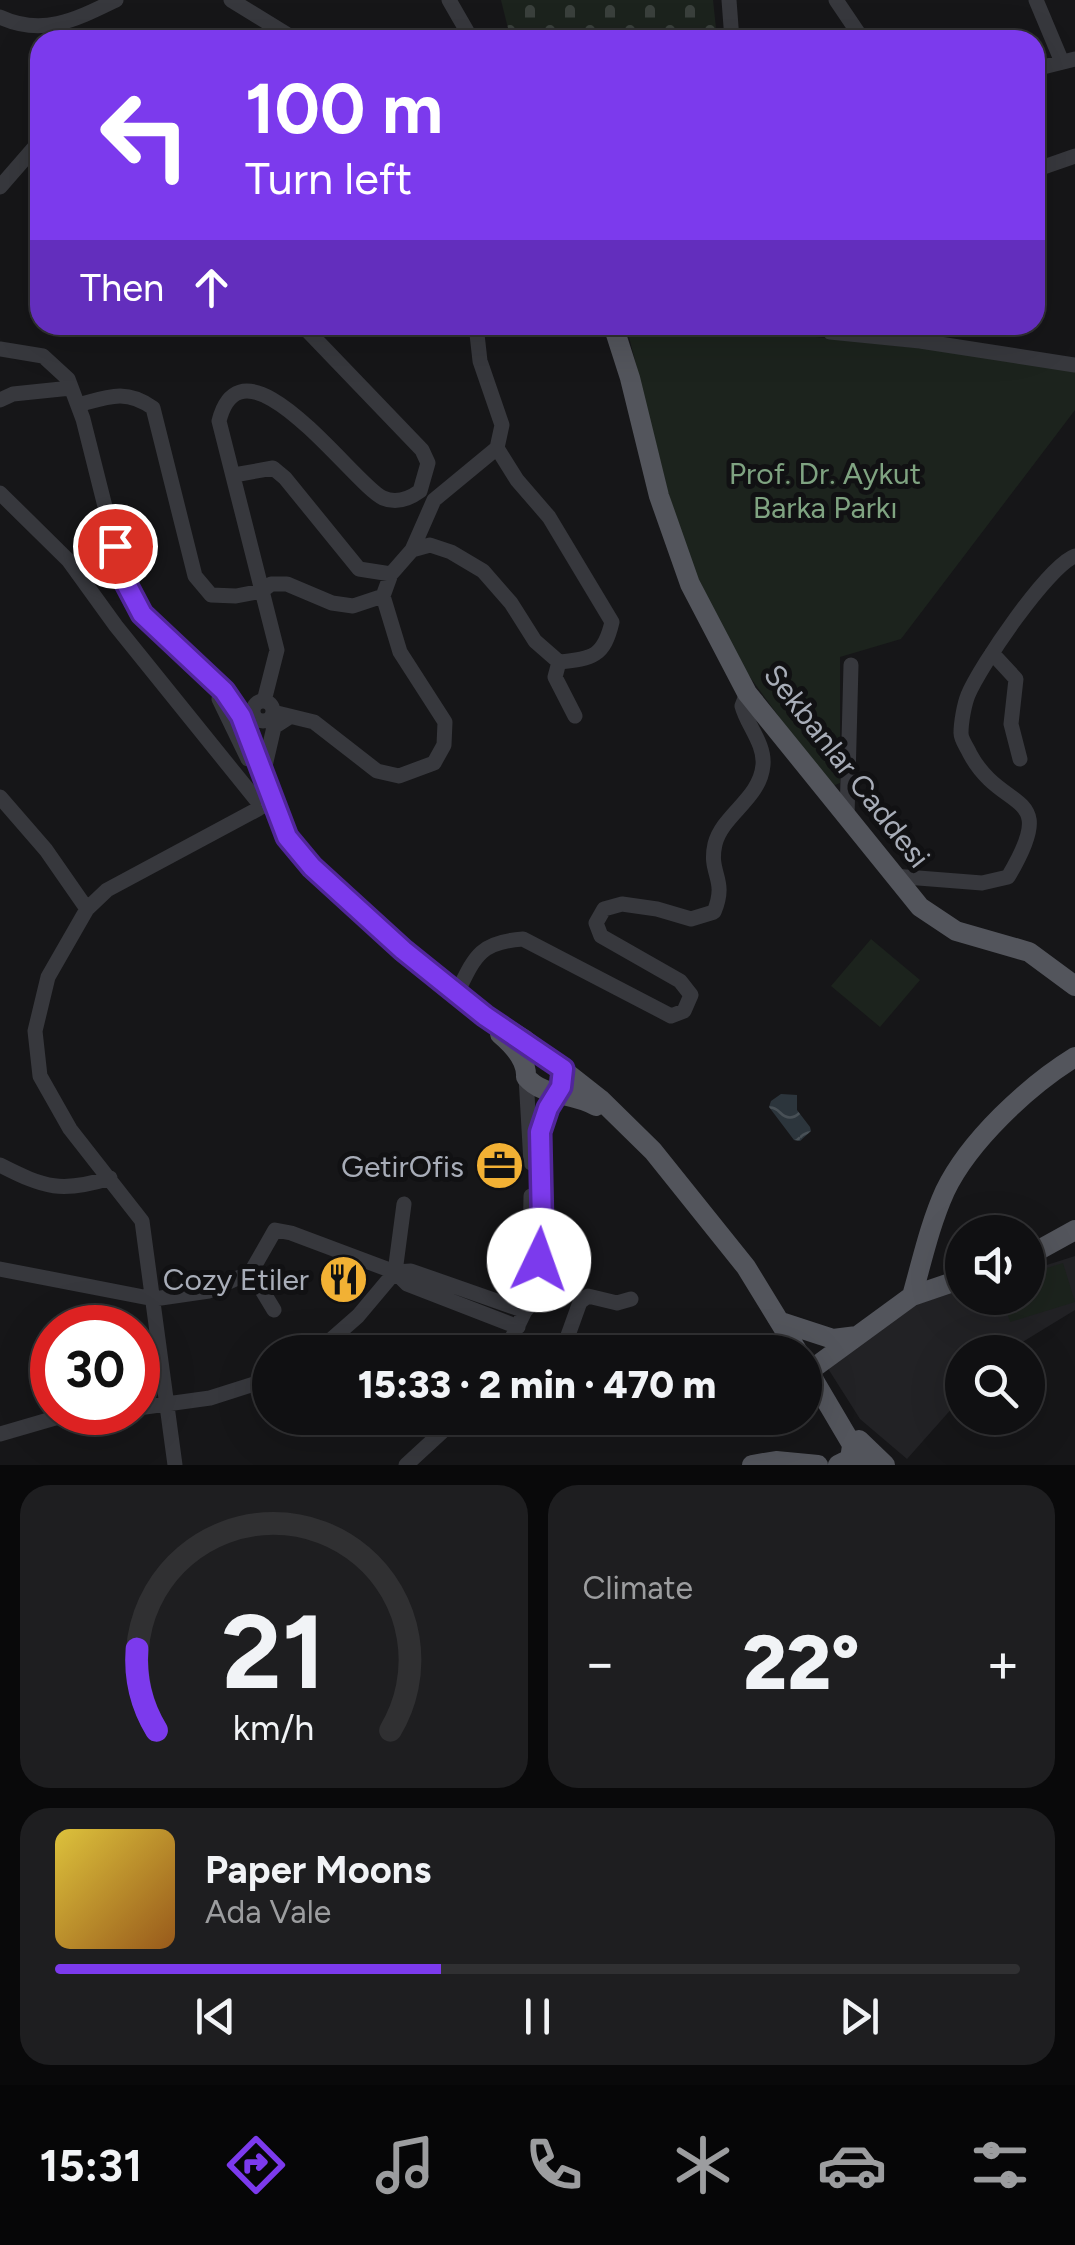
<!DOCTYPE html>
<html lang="en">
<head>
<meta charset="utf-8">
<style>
  :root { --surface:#101012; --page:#1e1e20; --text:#f1f3f6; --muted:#9c9d9f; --line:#303032; --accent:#7c3aed }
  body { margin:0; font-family:Figtree,sans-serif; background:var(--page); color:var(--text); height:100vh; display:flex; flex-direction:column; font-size:38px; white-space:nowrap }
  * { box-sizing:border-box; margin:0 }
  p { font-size:32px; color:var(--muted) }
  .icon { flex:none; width:55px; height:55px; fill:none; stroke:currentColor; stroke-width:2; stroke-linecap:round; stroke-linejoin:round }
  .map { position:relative; height:1465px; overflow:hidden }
  .sheet { display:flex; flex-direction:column; gap:20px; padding:20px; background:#09090a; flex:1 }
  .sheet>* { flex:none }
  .banner { position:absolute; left:30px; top:30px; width:1015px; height:305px; border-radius:30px; box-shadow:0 10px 40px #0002,0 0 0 2px var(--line); background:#7c3aed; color:#fff; overflow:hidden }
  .tools { position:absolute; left:945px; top:1215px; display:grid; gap:20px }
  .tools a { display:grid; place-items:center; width:100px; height:100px; border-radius:50%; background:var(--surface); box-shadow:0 10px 40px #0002,0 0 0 2px var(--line); font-size:50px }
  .speed { position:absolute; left:30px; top:1305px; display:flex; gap:20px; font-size:50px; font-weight:700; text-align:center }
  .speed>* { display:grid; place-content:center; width:130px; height:130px; border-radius:50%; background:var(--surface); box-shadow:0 10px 40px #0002,0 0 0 2px var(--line); line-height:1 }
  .speed .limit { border:15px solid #d22; background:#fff; color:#111 }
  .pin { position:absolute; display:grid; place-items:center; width:85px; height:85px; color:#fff; margin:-42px; border:5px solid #fff; border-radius:50%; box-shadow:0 2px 10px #0007 }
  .me { position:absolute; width:110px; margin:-55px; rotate:3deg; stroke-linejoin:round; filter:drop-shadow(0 0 8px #0008) }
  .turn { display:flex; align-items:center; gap:35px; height:210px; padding:0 50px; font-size:45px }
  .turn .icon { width:130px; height:130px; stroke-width:2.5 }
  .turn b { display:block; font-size:70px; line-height:85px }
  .then { display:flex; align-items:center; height:95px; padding:0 50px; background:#0003; gap:20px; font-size:38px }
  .big { font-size:75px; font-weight:800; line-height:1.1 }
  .sheet .widget { flex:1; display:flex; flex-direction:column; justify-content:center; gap:15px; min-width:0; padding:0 35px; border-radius:30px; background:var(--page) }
  .sheet .dial { align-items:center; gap:0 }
  .dial svg { height:260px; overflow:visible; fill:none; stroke:var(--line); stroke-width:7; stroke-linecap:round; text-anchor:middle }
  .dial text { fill:var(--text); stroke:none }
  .song { display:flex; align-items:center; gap:30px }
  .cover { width:120px; height:120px; border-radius:15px; background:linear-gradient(135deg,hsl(50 70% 55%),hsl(30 70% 35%)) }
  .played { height:10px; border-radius:5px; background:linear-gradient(90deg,var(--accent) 40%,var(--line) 40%) }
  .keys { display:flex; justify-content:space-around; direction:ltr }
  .heat { display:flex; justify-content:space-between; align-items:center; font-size:55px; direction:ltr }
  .sheet .tiles { flex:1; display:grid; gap:20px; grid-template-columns:1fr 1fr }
  .widget:last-child { grid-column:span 2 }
  .trip { position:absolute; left:252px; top:1335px; width:570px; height:100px; border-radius:50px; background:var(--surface); box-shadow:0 10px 40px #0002,0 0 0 2px var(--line); font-weight:800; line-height:100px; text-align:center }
  .menu { display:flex; height:160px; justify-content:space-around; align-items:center; background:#060607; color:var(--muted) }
  .menu .icon { width:70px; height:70px }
  .menu .selected { color:var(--accent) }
  .menu b { font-size:45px; color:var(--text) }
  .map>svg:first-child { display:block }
  .built { fill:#222225 }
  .green { fill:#1c231d }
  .cemetery { fill:url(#cemetery-stones) }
  .water { fill:url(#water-waves) }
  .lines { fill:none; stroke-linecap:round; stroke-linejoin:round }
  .minor { stroke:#37383d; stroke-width:15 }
  .major { stroke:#53555c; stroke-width:20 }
  .route-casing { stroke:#51269a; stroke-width:25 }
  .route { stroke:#7c3aed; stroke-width:18 }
  .labels { text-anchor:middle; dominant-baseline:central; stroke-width:10; stroke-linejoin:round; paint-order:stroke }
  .park-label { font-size:30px; fill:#7fa381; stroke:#111113 }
  .street-label { font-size:30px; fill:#a8adb8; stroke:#111113 }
  .poi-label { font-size:30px; fill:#a8adb8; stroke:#111113; text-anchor:end }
</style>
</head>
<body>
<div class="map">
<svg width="1075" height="1465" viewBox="0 0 1075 1465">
  <defs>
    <pattern id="cemetery-stones" width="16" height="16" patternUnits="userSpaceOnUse" patternTransform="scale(2.5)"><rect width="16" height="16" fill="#1c231d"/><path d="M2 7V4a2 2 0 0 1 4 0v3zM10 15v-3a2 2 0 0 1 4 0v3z" fill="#3a403c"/></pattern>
    <pattern id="water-waves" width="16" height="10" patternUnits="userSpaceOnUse" patternTransform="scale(2.5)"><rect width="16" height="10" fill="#2c353c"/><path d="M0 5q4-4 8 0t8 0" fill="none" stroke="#485056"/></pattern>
  </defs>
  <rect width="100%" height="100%" fill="#161618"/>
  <!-- built -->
  <path class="built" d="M 1075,1256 L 1075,1310 L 1006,1352 L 962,1352 L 962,1397 L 907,1459 L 860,1419 L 827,1367 L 905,1308 L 962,1290 L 962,1298 L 1028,1298 L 1028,1271 Z"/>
  <!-- green -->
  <path class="green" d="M 626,325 L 789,325 L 807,336 L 964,353 L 1075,371 L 1075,410 L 901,639 L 840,657 L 840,783 L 830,787 L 747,673 L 714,615 L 680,539 Z
    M 871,939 L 920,980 L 880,1027 L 831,986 Z
    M 1063,1263 L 1075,1302 L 1010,1322 L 1003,1298 L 1028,1298 L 1028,1274 Z"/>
  <!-- cemetery -->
  <path class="cemetery" d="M 501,0 L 713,0 L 716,29 L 710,40 L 511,40 Z"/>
  <!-- water -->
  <path class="water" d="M 781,1094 L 797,1095 L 797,1110 L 810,1127 L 811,1131 L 800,1141 L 794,1140 L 769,1107 L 771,1101 Z"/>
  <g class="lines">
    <!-- minor -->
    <path class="minor" d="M 231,0 L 296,40
      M 449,0 L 472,40
      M 729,0 L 732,40
      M 836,0 L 863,40
      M 1036,0 L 1062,62
      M 0,17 C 43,37 77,19 116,0
      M 1035,69 L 1075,59
      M 1035,170 L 1075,156
      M 0,187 L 40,141
      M 302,325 L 422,450 L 428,463 L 420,491
      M 830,332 L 920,341 L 1075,365
      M 0,349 L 43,356 L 68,379 L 83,419 L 123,578 L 142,614 L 224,691 L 246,727 L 264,770 L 271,802
      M 0,400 L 13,394 L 71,388
      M 78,405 C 107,397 126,388 153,408 L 195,576 L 211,595 L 236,596 L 262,591 L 271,584 L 287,584 L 332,603 L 353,606 L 383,596
      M 234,475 L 273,468 L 285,478 L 359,569 L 391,574
      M 0,493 L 69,561 L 116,626 L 262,807
      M 412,550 L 434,500 L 497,448 L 502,425 L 480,361 L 476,325
      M 992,653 L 1016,679 L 1011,724 L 1020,759
      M 559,662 L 555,677 L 575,716
      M 219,699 L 248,759
      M253 711a10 10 0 1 1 20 0a10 10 0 1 1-20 0Z
      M 264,701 L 277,650 L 219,421 C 243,326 355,486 383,498 C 397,504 409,499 420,491
      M 273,712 L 314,722 L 377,771 L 399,776 L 434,763 L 444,745 L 445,722 L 400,652 L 383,596 L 391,574 L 412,550 L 430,545 L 451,552 L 483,571 L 511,603 L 535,641 L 559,662 C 593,659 604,656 612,622 L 549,517 L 517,480 L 497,448
      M 265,766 L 274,727 L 288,718
      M 0,797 L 46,850 L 87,909
      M 847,817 L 851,665
      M 893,876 L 982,883 L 1008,877 C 1061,788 1003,815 970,754 C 967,747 961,740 961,733 C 961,723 964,705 968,695 C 980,666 1048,566 1075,556
      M 457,993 C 475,956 480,942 523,939 L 671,1016 L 684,1011 L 691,995 L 680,981 L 601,936 L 596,923 L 604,909 L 622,904 L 657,909 L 691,919 L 714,912 C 728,878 708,875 715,844 C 723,814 760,799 763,765 C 765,744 747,725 742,706 L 747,693
      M 526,1077 L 531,1163
      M 0,1165 C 45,1188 62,1193 110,1178
      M 530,1253 L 531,1196
      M 0,1269 L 154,1299 L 209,1291 L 251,1272 L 275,1230 L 291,1233 L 395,1272 L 411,1271 L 525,1311
      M 251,1272 L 274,1310
      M 395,1272 L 407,1284 L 518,1327
      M 317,1352 L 358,1316 L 395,1272 L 404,1204
      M 505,1352 L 525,1311 L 531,1304 L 536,1288 L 542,1224 L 539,1132 L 547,1108 L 557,1093
      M 562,1352 L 580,1302 L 588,1296 L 617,1303 L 631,1299
      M 138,1408 L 210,1398 L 270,1379
      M 0,1434 L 62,1416 L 92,1412
      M 175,1465 L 142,1221 L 70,1129 L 40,1076 L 35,1031 L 48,977 L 87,909 L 107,890 L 271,802
      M 406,1465 L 457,1418"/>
    <!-- major -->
    <path class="major" d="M 613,325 L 630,378 L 659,496 L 690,584 L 747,693 L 920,907 L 956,931 L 1029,952 L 1075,986
      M 271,802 L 287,837 L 313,867 L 403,950 L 485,1015 L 525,1040 L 600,1099 L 653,1151 L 746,1267 L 798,1352
      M 500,1034 C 513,1045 527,1060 526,1077 C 544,1098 573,1092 596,1106
      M 1028,1256 L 1075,1230
      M 912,1296 C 922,1261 930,1224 945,1191 C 969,1141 1028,1086 1075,1057
      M 781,1322 L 833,1339 L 857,1336
      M 805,1365 L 864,1465
      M 808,1372 L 912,1296 L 962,1279
      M 859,1440 L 885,1465
      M 752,1465 L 776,1461 L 818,1465
      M 838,1465 L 850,1459 L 852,1446"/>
  </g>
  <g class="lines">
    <defs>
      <path id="route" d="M 115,546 L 123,578 L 142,614 L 224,691 L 241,716 L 287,837 L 312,867 L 403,950 L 485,1016 L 563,1069 L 561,1087 L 548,1108 L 540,1132 L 542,1224 L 539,1260"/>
    </defs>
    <!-- route casing -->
    <use href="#route" class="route-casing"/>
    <!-- route -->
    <use href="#route" class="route"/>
  </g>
  <!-- icons -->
  <defs>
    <symbol id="office-disc" viewBox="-11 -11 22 22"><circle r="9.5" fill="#f2b134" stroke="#111113"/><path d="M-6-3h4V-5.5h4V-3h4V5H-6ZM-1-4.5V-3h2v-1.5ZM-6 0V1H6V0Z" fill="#111"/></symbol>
    <symbol id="restaurant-disc" viewBox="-11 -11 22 22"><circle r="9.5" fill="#f2b134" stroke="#111113"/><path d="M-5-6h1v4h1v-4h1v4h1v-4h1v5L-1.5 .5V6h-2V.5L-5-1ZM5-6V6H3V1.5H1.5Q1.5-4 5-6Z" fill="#111"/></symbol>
  </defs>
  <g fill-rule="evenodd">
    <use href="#office-disc" x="472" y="1138" width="55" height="55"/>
    <use href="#restaurant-disc" x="316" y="1252" width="55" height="55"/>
  </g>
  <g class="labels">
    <!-- park labels -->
    <g class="park-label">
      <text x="825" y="473">Prof. Dr. Aykut<tspan x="825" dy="34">Barka Parkı</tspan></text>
    </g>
    <!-- street labels -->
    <g class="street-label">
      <text transform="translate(847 766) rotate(52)">Sekbanlar Caddesi</text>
    </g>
    <!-- poi labels -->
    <g class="poi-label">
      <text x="464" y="1166">GetirOfis</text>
      <text x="309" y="1279">Cozy Etiler</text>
    </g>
  </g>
</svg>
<div class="tools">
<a><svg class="icon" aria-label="sound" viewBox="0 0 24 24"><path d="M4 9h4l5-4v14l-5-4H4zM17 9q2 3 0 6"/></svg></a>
<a><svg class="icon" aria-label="search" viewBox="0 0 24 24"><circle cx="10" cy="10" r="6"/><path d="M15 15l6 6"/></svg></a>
</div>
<div class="speed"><div class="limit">30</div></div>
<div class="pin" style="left:115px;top:546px;background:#d93025"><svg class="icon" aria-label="arrive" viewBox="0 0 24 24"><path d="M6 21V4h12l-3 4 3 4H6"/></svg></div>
<svg class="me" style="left:539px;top:1260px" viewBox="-20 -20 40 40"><circle r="19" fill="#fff"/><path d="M0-13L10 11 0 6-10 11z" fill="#7c3aed"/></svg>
<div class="trip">15:33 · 2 min · 470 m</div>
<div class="banner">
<div class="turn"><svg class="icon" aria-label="left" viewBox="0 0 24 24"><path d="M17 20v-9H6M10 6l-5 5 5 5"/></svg><div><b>100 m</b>Turn left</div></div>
<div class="then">Then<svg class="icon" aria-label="ahead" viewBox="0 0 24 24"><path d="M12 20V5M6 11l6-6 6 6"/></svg></div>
</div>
</div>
<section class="sheet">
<div class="tiles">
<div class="widget dial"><svg viewBox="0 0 100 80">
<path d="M14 69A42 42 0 1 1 86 69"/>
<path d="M14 69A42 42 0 0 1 8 44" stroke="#7c3aed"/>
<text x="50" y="56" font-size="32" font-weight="700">21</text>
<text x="50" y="72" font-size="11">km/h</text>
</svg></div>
<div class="widget"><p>Climate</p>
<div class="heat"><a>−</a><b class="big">22°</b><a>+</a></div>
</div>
<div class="widget">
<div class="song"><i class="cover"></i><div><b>Paper Moons</b><p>Ada Vale</p></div></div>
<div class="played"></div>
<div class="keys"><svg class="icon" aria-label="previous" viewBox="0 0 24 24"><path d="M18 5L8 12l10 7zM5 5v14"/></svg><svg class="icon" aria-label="pause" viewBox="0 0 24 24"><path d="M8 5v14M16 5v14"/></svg><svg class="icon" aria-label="next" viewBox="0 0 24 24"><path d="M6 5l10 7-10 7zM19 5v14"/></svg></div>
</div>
</div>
</section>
<nav class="menu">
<b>15:31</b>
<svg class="icon selected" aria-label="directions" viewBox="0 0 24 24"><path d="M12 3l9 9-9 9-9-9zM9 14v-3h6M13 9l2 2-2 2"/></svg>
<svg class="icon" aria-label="music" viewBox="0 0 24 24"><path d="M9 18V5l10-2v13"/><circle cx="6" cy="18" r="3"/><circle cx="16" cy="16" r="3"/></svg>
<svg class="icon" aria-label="phone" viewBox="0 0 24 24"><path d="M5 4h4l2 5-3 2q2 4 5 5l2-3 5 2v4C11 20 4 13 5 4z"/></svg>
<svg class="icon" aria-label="climate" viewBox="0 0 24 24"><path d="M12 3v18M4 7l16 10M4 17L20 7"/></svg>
<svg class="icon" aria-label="car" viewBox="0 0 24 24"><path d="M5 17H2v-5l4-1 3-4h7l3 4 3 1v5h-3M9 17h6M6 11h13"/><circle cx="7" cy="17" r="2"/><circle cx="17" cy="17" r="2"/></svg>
<svg class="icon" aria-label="filters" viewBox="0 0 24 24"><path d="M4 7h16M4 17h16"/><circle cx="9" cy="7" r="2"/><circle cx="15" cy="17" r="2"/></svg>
</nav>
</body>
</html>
